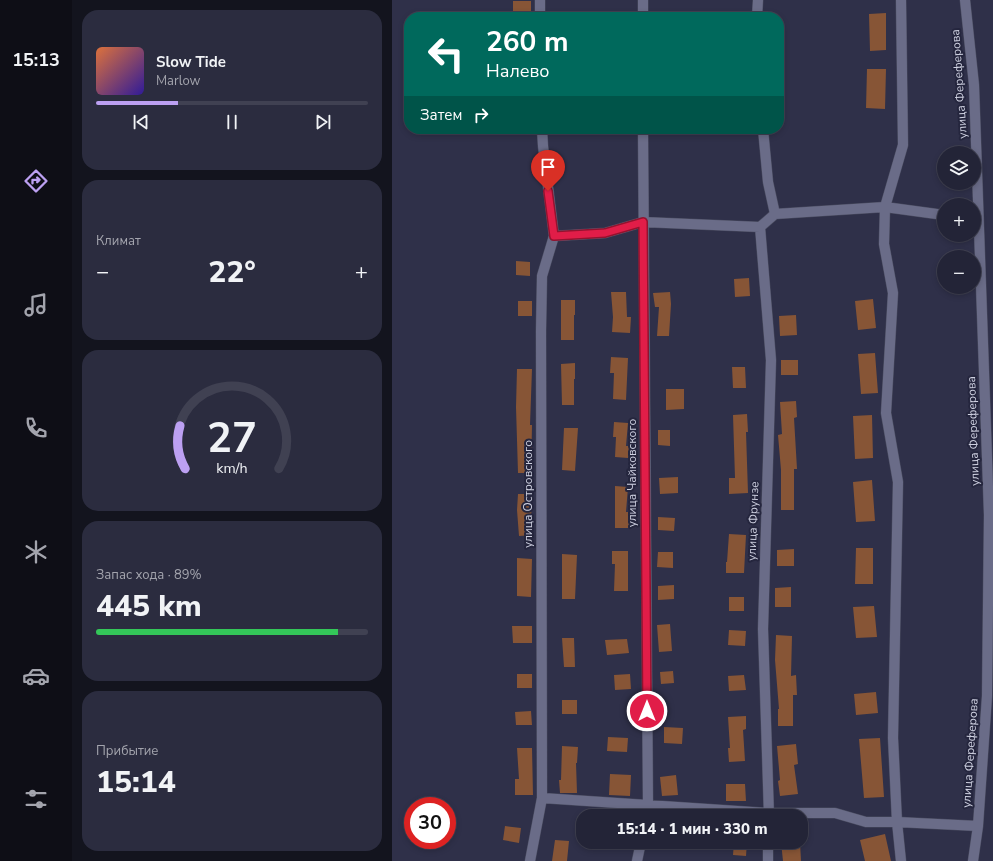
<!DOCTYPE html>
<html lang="ru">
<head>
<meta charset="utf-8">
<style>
  :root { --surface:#232437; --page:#2b2c3f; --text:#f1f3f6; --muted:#a3a4ad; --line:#404152; --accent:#bca0f2 }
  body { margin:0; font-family:"Nunito Sans",sans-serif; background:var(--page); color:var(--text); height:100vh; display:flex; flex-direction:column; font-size:15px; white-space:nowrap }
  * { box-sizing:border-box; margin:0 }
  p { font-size:13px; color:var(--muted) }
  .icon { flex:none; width:22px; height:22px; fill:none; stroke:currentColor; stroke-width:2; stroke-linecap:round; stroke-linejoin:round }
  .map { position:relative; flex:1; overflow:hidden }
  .details { display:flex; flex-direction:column; gap:10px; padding:10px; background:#13141e; width:320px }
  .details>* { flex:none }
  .guide { position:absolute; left:12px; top:12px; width:380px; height:122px; border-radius:16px; box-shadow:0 2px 6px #0003,0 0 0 1px var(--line); background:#00695c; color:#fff; overflow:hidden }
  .buttons { position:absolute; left:545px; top:146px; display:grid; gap:8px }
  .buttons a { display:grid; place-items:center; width:44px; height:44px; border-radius:50%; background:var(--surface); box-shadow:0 2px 6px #0003,0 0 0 1px var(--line); font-size:20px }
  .speed { position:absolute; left:12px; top:797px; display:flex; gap:8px; font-size:20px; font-weight:700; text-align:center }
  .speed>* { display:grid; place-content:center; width:52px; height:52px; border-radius:50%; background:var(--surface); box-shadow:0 2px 6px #0003,0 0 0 1px var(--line); line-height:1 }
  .speed .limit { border:6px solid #d22; background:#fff; color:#111 }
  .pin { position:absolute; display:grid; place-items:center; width:34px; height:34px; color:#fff; margin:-41px -17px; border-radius:50% 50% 50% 0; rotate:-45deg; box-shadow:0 0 4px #0007 }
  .pin .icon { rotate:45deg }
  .me { position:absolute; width:44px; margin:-22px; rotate:0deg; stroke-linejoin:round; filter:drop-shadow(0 0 3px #0008) }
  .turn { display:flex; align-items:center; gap:14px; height:84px; padding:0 16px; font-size:18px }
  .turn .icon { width:52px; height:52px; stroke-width:2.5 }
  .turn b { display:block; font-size:28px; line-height:34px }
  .then { display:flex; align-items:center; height:38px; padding:0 16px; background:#0003; gap:8px; font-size:15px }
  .big { font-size:30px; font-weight:800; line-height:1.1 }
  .details .widget { flex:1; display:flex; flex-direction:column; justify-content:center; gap:6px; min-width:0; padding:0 14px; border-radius:16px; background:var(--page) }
  .details .dial { align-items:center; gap:0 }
  .dial svg { height:104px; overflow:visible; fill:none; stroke:var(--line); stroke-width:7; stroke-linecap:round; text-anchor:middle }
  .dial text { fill:var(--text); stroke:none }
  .song { display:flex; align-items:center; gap:12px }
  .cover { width:48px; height:48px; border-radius:6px; background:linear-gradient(135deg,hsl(20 70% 55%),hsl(250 70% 35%)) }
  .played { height:4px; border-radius:2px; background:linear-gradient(90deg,var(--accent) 30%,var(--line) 30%) }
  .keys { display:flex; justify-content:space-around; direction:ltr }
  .heat { display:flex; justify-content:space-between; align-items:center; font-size:22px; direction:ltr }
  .charge { height:6px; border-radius:3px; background:linear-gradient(90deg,#34c759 89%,var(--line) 0) }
  .trip { position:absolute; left:184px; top:809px; width:232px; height:40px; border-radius:16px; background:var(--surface); box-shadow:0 2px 6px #0003,0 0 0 1px var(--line); font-weight:800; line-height:40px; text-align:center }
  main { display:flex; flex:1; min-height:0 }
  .tabs { display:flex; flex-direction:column; width:72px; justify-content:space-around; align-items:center; background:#0e0e16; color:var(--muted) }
  .tabs .icon { width:28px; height:28px }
  .tabs .current { color:var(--accent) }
  .tabs b { font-size:18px; color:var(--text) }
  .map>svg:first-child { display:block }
  .building { fill:#875536 }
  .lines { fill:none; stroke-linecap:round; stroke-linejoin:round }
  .minor-casing { stroke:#4a4c60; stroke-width:11 }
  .minor { stroke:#6a6c88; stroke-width:10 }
  .route-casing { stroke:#92132f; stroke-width:10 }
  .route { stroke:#e11d48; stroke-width:7 }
  .labels { text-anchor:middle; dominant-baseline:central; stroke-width:4; stroke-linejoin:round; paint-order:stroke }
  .street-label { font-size:12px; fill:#ced0e0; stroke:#25263e }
</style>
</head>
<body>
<main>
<nav class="tabs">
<b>15:13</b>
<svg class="icon current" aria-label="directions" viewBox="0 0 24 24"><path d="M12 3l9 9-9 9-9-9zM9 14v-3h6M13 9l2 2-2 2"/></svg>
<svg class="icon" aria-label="music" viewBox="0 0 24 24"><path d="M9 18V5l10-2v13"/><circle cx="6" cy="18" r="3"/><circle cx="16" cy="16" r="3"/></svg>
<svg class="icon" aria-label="phone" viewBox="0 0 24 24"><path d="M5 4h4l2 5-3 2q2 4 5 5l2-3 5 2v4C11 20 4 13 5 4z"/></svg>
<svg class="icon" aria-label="climate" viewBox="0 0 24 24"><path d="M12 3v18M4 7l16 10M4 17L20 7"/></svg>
<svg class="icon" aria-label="car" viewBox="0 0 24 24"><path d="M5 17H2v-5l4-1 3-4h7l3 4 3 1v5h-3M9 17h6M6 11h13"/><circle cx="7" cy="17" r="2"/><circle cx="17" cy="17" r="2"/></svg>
<svg class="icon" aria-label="filters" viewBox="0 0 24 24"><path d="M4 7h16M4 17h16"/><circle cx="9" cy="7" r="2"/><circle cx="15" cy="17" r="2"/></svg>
</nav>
<section class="details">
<div class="widget">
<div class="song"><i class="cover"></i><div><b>Slow Tide</b><p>Marlow</p></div></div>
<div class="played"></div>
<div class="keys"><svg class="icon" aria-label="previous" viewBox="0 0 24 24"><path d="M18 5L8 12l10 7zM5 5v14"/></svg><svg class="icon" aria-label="pause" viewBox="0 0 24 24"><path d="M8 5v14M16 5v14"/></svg><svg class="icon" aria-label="next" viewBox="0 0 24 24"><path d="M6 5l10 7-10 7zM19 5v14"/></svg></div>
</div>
<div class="widget"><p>Климат</p>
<div class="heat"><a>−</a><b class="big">22°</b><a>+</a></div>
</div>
<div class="widget dial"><svg viewBox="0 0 100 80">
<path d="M14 69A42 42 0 1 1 86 69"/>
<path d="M14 69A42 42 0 0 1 10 36" stroke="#bca0f2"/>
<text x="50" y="56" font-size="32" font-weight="700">27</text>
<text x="50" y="72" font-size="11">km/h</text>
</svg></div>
<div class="widget"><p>Запас хода · 89%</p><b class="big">445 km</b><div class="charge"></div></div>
<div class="widget"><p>Прибытие</p><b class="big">15:14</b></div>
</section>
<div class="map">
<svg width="601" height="861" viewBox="0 0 601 861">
  <rect width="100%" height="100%" fill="#2f3049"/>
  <!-- building -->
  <path class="building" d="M 121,1 L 139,1 L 139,17 L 121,17 Z
    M 494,13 L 494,50 L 478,51 L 477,14 Z
    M 475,69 L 494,69 L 493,109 L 474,108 Z
    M 124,261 L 138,262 L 138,276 L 124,275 Z
    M 357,278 L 358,296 L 343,297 L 342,279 Z
    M 219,292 L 234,292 L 235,317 L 239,317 L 238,333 L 220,332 L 221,317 Z
    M 278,292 L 279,304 L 277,336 L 265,336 L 267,307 L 263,307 L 261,293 Z
    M 481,299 L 484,328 L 466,330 L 463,301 Z
    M 169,300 L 183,300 L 183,315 L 182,315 L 182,340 L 169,340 Z
    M 126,301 L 140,301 L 140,316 L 126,316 Z
    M 404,315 L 405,335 L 388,336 L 387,316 Z
    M 483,353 L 486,393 L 469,394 L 466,354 Z
    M 219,357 L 236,358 L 234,400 L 221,399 L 222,373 L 218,373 Z
    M 389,360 L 406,360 L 406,375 L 389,375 Z
    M 183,363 L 183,379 L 182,379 L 182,405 L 170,405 L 169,364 Z
    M 340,367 L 353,367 L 354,388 L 341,388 Z
    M 125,369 L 140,369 L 138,425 L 140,425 L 139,473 L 126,473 L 124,407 Z
    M 274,389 L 292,389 L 292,409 L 274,410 Z
    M 404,401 L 405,417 L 402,418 L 405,469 L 402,469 L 402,510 L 389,510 L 389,470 L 386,435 L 390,434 L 388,402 Z
    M 355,414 L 356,432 L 354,432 L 356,493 L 337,494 L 337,478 L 343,478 L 341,415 Z
    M 480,415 L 481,458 L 463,459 L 461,416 Z
    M 222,422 L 236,423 L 234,446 L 237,446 L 236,458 L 223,457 L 224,437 L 221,437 Z
    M 172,428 L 186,428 L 183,471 L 170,470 Z
    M 266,430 L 278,430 L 278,446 L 266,445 Z
    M 286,477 L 286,493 L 268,494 L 267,478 Z
    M 480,480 L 483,521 L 464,522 L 461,482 Z
    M 223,486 L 236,487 L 234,512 L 236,512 L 237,528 L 223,528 Z
    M 126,494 L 140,494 L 139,522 L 141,535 L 127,536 L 125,510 Z
    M 266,517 L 283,518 L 282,531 L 266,530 Z
    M 337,534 L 354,535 L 352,573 L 334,573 L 334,562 L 335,562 Z
    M 464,548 L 481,548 L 481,584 L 463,584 Z
    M 402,549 L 402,566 L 385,566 L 385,550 Z
    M 220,551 L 236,551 L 236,591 L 222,591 L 223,564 L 220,564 Z
    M 266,552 L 281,552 L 281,568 L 265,567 Z
    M 170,554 L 185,555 L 183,599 L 170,599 Z
    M 125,558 L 140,559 L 139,597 L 125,596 Z
    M 282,585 L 282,599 L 266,600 L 266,586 Z
    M 399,587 L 399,607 L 383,607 L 383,588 Z
    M 337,597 L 352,597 L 352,611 L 337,611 Z
    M 482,606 L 485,637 L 464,638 L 461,607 Z
    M 278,624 L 280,651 L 267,652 L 265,625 Z
    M 120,626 L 140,626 L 140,643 L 121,643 Z
    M 337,630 L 354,631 L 353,646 L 336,645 Z
    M 384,635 L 400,636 L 399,676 L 404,675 L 405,695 L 401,695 L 401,726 L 386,726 L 386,709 L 387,709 L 383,660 Z
    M 170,638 L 182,638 L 183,667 L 172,667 Z
    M 235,639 L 237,653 L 215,655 L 213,640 Z
    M 281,671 L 282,683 L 269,684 L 268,672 Z
    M 125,674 L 140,674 L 140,688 L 125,688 Z
    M 238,674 L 239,689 L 223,690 L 222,675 Z
    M 352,675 L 354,690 L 337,691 L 336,676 Z
    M 484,692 L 486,713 L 464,715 L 462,694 Z
    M 170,700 L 185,700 L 185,714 L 170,714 Z
    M 139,711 L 140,725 L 124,725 L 123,712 Z
    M 354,716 L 354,729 L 351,730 L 353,761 L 337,762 L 336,748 L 338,748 L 336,717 Z
    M 272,727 L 291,728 L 290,744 L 272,743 Z
    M 216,737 L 236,738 L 235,752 L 215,751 Z
    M 488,738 L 492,797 L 472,798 L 467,739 Z
    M 404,744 L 406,764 L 402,765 L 406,794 L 388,796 L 386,781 L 388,780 L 385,746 Z
    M 170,746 L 186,747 L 185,763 L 184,763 L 185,793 L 168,793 L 167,780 L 169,780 Z
    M 125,748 L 140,748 L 141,795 L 123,795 L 123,779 L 127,779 Z
    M 218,774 L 239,775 L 238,796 L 217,795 Z
    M 284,775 L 286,795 L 270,796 L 268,777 Z
    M 334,784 L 353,784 L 354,801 L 334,801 Z
    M 113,826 L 129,828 L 127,843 L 111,840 Z
    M 493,834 L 499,861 L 473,861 L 468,840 Z
    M 163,840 L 177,841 L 175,861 L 160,861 Z
    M 342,842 L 355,842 L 354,856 L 341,855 Z
    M 389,842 L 408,842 L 409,861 L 391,861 Z"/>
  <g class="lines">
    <defs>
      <path id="minor" d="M 148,0 L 148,17
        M 573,0 L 582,85 L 597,515 L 595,696 L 586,826 L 581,861
        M 251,17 L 251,0
        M 365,17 L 366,0
        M 251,129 L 256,806 L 254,816
        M 371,129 L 376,182 L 383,214
        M 368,227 L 379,360 L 371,629 L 377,816
        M 162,236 L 213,233 L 251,222 L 368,227 L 383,214 L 493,207 L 552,215
        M 150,798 L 377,813 L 443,813 L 474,822 L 505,822 L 586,826
        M 138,861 L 150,798 L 149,331 L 150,276 L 162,236 L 151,146 L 150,129
        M 245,861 L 249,842
        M 376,861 L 376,842
        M 509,861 L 505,822 L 501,738 L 506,482 L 494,413 L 501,293 L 492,244 L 493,207 L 511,145 L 509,0"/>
    </defs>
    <!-- minor casing -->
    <use href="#minor" class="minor-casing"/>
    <!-- minor -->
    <use href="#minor" class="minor"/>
  </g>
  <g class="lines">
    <defs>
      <path id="route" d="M 156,191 L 162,236 L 213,233 L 251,222 L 255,711"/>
    </defs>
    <!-- route casing -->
    <use href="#route" class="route-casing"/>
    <!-- route -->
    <use href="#route" class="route"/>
  </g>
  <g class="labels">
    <!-- street labels -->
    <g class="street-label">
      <text transform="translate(567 84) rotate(-94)">улица Фереферова</text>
      <text transform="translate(581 431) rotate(-92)">улица Фереферова</text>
      <text transform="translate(240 473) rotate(-90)">улица Чайковского</text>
      <text transform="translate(136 494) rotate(-90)">улица Островского</text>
      <text transform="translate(361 521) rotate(-88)">улица Фрунзе</text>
      <text transform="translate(578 753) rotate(-86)">улица Фереферова</text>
    </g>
  </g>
</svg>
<div class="buttons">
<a><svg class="icon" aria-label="layers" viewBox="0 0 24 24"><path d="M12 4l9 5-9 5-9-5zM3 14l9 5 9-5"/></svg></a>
<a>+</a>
<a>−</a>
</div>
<div class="speed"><div class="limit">30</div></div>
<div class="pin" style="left:156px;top:191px;background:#d93025"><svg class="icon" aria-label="arrive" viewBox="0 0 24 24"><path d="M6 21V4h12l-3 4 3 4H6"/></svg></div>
<svg class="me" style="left:255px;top:711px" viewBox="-20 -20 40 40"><circle r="17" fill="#e11d48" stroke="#fff" stroke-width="3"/><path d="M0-11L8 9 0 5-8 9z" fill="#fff"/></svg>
<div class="trip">15:14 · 1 мин · 330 m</div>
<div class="guide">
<div class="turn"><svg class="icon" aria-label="left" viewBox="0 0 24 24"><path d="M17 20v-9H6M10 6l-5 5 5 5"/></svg><div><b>260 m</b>Налево</div></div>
<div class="then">Затем<svg class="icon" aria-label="right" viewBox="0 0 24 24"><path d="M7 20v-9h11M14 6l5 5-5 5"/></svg></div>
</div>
</div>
</main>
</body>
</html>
